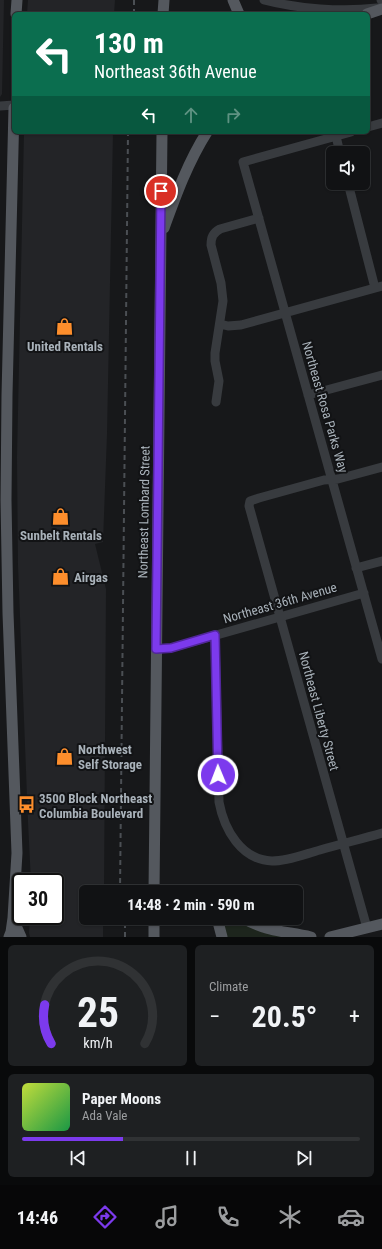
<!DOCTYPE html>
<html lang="en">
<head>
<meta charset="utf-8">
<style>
  :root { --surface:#111214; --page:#1e2022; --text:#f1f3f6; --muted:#9c9ea0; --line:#303234; --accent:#7c3aed }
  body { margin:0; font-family:"Roboto Condensed",sans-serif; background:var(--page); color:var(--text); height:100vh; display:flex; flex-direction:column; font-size:15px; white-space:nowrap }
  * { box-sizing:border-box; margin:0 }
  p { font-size:13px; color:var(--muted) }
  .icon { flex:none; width:22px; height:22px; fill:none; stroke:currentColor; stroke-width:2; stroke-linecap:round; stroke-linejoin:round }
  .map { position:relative; height:937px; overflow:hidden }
  .drawer { display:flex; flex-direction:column; gap:8px; padding:8px; background:#090a0b; flex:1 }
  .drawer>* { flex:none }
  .hud { position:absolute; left:12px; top:12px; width:358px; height:122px; border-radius:6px; box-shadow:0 1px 3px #0004,0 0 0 1px var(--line); background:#0b6e4f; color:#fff; overflow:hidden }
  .controls { position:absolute; left:326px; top:146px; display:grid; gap:8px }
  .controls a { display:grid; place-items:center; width:44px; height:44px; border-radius:6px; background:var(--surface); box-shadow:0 1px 3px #0004,0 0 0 1px var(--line); font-size:20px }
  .speed { position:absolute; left:12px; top:873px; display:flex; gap:8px; font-size:20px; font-weight:700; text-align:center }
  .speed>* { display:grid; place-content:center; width:52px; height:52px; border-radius:50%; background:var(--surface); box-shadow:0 1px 3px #0004,0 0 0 1px var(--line); line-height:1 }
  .speed .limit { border:2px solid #111; border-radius:6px; background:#fff; color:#111 }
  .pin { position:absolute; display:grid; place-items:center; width:34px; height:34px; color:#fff; margin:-17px; border:2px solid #fff; border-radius:50%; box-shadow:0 1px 4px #0007 }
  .me { position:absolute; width:44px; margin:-22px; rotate:359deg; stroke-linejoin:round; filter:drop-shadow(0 0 3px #0008) }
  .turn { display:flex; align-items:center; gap:14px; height:84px; padding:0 16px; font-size:18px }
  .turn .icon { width:52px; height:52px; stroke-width:2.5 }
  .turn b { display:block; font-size:28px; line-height:34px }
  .lanes { display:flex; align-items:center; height:38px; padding:0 16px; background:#0003; justify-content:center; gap:20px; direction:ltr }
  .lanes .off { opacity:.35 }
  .big { font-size:30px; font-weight:700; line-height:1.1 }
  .drawer .tile { flex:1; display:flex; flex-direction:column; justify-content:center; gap:6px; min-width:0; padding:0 14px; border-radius:6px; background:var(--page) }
  .drawer .dial { align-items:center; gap:0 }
  .dial svg { height:104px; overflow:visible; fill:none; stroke:var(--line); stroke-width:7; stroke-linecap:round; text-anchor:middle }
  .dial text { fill:var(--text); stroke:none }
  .song { display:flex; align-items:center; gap:12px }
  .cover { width:48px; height:48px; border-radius:6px; background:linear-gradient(135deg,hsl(70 70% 55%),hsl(140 70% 35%)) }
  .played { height:4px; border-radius:2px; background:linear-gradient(90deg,var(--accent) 30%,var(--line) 30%) }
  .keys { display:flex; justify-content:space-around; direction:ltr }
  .heat { display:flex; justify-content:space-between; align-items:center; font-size:22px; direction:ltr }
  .drawer .tiles { flex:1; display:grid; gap:8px; grid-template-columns:1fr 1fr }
  .tile:last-child { grid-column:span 2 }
  .trip { position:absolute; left:79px; top:885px; width:224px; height:40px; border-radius:6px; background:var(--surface); box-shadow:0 1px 3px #0004,0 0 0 1px var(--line); font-weight:700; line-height:40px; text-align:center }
  .tab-bar { display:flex; height:64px; justify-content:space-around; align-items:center; background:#070708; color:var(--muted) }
  .tab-bar .icon { width:28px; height:28px }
  .tab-bar .current { color:var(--accent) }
  .tab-bar b { font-size:18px; color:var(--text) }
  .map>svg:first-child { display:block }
  .built { fill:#232427 }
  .green { fill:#1d251d }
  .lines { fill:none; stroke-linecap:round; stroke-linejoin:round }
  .minor { stroke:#383b3f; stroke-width:9 }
  .major { stroke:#54585e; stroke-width:11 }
  .rail { stroke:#4b4f54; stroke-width:2; stroke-dasharray:5 4; stroke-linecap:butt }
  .route-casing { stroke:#51269a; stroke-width:10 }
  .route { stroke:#7c3aed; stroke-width:7 }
  .labels { text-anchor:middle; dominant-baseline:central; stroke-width:4; stroke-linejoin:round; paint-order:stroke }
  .poi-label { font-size:13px; font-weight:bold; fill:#a9b2ba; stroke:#121315; text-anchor:start }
  .street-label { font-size:13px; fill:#a9b2ba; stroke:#121315 }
</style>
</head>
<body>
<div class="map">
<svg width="382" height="937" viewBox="0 0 382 937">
  <rect width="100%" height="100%" fill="#17181a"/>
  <!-- built -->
  <path class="built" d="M 0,0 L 4,0 L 2,94 L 0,97 Z
    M 28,0 L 115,0 L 114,14 L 27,14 Z
    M 24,132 L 113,132 L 107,434 L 103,542 L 95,544 L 106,589 L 104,892 L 86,892 L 86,918 L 103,918 L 103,937 L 30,937 L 29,933 L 30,916 L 55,916 L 55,882 L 31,882 L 28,822 L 18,565 L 17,458 Z"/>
  <!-- green -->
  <path class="green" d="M 221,918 L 235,918 L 242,922 L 286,937 L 226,937 Z"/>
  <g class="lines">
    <!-- minor -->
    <path class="minor" d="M 264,0 C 298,9 342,12 377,8
      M 381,0 L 382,0
      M 0,106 L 14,105
      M 368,127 L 382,123
      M 335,132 L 340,153
      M 351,132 L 243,162 L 382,659
      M 348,183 L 375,288
      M 220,324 L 228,326 L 241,325 L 382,286
      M 308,395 L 382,375
      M 216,402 L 219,381 L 215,361 L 215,353 L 223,301 L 221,283 L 211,245 C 211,237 213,233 220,229 L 259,218
      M 356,568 L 382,561
      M 215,635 L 219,802 C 224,829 241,860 272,861 C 288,861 305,854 320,850 C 341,844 361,839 382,833
      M 156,649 L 171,648 L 364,593
      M 367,928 L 249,506 L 250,501 L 259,498 L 324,480 L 338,479 L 382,467"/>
    <!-- major -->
    <path class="major" d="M 233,0 L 239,14
      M 16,14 L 17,0
      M 163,14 L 164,0
      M 367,14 L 382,9
      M 164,228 C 176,195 188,162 207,132
      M 154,892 L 162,132
      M 217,918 L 222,937
      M 243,918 C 267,932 285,931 311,937
      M 13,919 L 21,937
      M 9,937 L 11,932 L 13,918 L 17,853 L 8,613 L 6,500 L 7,395 L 14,108
      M 154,937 L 154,918
      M 330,937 L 382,924"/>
    <!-- rail -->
    <path class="rail" d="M 134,14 L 134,0
      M 120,892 L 128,132
      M 125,937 L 125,918"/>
  </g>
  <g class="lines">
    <defs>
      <path id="route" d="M 161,191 L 156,649 L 171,648 L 215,635 L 218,775"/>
    </defs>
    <!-- route casing -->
    <use href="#route" class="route-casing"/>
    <!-- route -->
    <use href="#route" class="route"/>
  </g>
  <!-- icons -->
  <defs>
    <symbol id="shop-bare" viewBox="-9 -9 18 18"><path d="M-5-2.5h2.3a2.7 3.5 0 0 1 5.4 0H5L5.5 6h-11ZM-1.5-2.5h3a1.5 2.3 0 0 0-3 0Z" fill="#fd8e2c" stroke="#121315" stroke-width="2.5" paint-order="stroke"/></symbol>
    <symbol id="bus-bare" viewBox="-9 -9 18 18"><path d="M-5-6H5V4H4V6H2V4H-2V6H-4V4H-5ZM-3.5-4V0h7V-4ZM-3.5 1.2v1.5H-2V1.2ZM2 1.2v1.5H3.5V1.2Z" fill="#fd8e2c" stroke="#121315" stroke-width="2.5" paint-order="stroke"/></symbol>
  </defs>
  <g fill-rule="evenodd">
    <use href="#shop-bare" x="52" y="314" width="25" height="25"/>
    <use href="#shop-bare" x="48" y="504" width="25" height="25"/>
    <use href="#shop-bare" x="48" y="564" width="25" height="25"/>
    <use href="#shop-bare" x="52" y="744" width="25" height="25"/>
    <use href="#bus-bare" x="14" y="792" width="25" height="25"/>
  </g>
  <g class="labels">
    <!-- poi labels -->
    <g class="poi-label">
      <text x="65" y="346" text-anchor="middle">United Rentals</text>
      <text x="61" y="535" text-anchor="middle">Sunbelt Rentals</text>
      <text x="74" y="577">Airgas</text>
      <text x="78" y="749">Northwest<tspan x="78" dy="15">Self Storage</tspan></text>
      <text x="39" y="798">3500 Block Northeast<tspan x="39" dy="15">Columbia Boulevard</tspan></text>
    </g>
    <!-- street labels -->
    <g class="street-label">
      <text transform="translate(325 407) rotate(74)">Northeast Rosa Parks Way</text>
      <text transform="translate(144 512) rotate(-89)">Northeast Lombard Street</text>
      <text transform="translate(280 603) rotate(-16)">Northeast 36th Avenue</text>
      <text transform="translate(319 711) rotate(75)">Northeast Liberty Street</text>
    </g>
  </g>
</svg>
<div class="controls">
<a><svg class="icon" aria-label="sound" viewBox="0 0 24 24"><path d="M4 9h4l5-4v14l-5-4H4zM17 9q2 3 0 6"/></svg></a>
</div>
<div class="speed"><div class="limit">30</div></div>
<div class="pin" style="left:161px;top:191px;background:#d93025"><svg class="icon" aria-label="arrive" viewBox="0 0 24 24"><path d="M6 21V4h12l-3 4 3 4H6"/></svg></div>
<svg class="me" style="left:218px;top:775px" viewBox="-20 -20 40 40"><circle r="17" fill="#7c3aed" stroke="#fff" stroke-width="3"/><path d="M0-11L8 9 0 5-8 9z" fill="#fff"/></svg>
<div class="trip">14:48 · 2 min · 590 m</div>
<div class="hud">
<div class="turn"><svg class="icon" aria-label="left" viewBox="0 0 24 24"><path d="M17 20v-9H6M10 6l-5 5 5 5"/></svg><div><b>130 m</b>Northeast 36th Avenue</div></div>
<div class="lanes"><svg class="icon" aria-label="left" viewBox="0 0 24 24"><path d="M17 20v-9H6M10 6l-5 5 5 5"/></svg><svg class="icon off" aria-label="ahead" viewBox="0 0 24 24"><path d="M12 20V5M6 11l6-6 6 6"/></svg><svg class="icon off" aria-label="right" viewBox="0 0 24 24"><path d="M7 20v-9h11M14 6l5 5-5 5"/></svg></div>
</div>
</div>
<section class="drawer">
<div class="tiles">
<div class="tile dial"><svg viewBox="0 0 100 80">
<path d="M14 69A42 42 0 1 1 86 69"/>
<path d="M14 69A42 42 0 0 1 9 39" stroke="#7c3aed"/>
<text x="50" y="56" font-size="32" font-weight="700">25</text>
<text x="50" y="72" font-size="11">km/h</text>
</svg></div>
<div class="tile"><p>Climate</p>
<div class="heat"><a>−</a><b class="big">20.5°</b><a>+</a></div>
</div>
<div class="tile">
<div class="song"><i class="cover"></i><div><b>Paper Moons</b><p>Ada Vale</p></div></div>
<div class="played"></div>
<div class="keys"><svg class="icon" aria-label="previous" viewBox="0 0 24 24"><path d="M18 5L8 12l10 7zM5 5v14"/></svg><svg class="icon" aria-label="pause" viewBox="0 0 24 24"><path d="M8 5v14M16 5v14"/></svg><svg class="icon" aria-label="next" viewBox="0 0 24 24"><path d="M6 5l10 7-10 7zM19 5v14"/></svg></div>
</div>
</div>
</section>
<nav class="tab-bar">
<b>14:46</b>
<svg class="icon current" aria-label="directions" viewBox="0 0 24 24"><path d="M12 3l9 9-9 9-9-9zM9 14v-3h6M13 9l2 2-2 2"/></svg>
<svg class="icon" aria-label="music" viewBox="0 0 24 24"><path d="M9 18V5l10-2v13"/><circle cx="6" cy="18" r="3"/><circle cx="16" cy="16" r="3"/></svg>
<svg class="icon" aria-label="phone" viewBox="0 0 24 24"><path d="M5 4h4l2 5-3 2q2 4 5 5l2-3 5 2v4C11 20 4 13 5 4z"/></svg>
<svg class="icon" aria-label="climate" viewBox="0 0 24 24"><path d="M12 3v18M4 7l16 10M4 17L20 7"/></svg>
<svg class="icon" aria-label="car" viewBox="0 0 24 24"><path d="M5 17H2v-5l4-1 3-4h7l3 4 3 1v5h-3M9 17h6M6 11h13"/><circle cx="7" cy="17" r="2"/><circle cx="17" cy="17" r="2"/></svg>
</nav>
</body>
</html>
